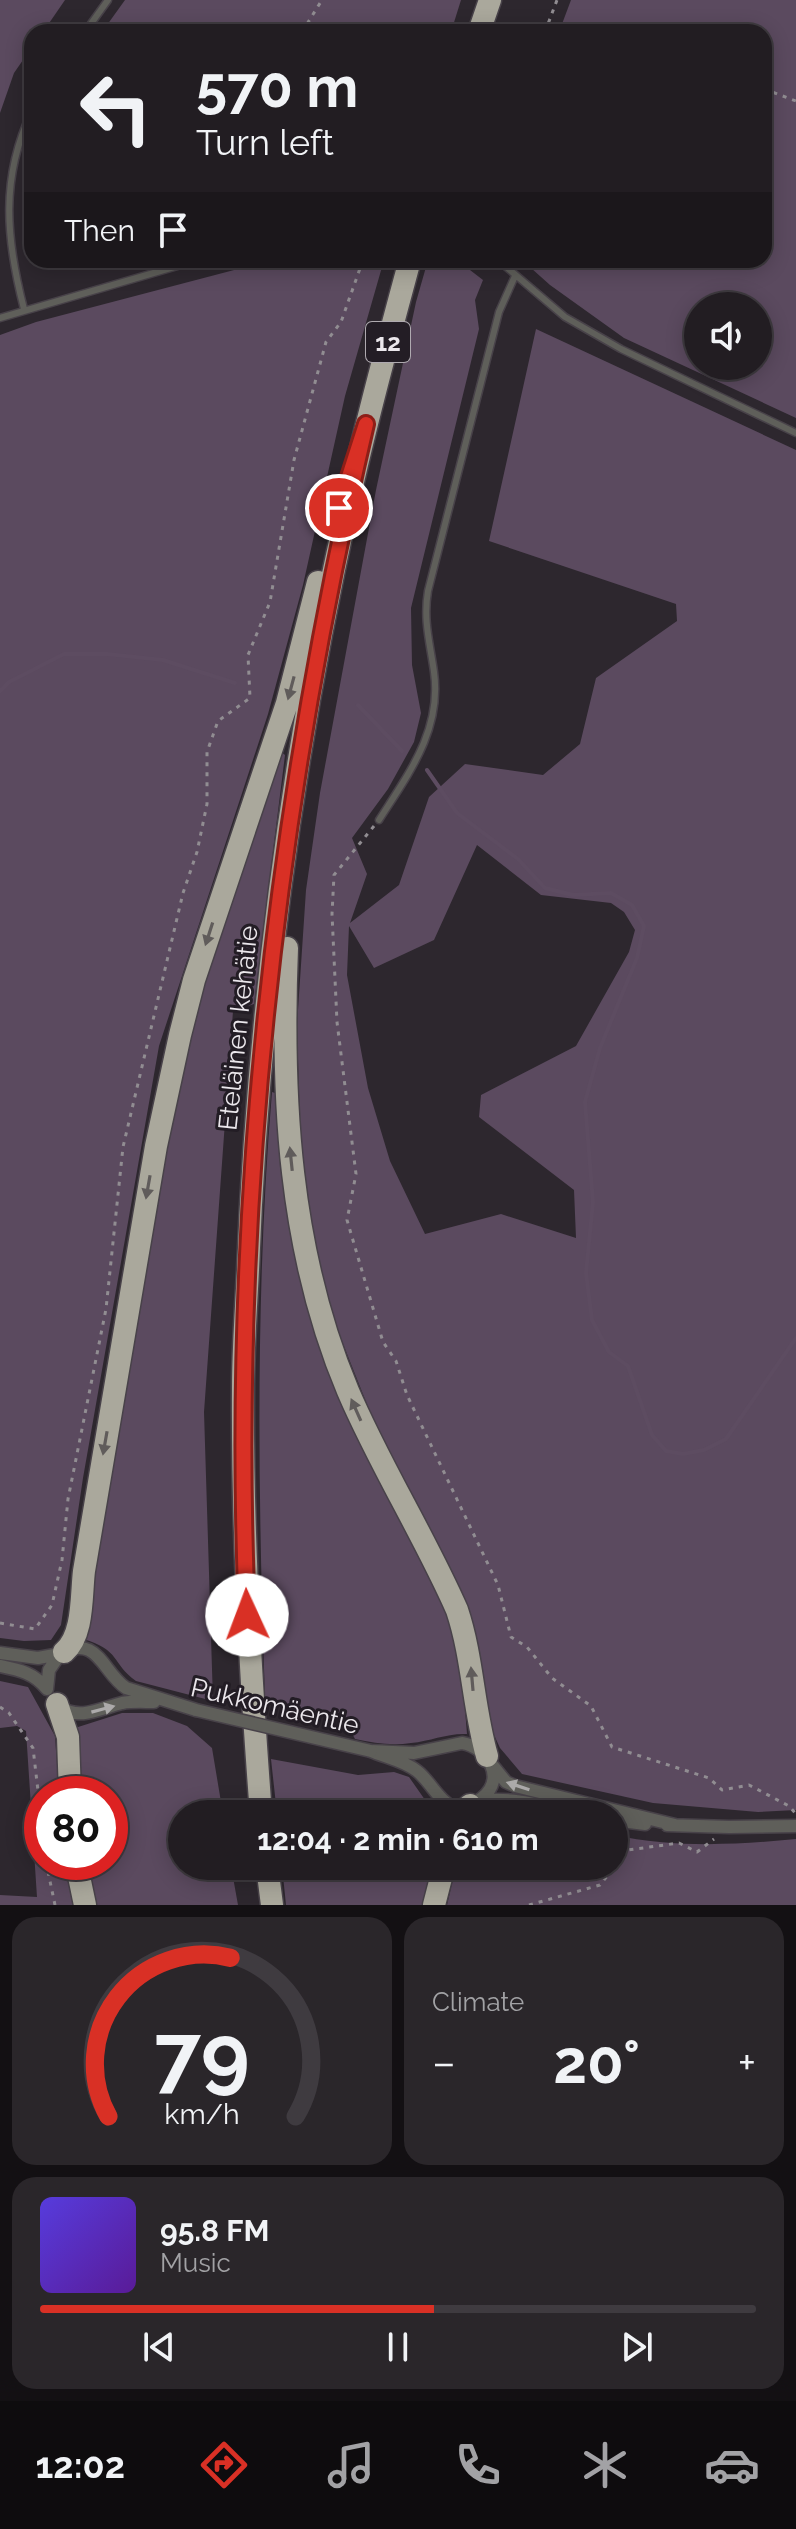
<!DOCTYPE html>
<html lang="en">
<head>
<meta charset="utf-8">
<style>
  :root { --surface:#221d22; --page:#2a262a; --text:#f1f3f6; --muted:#a2a2a5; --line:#3f3b40; --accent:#d93025 }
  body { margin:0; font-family:Raleway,sans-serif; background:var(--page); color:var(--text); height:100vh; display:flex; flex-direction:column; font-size:30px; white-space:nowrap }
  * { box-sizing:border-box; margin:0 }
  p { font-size:26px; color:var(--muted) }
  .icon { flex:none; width:44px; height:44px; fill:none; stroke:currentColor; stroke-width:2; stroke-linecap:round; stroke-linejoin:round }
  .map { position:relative; height:1905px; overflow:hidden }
  .sheet { display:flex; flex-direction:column; gap:12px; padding:12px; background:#131013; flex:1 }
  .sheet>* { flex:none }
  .banner { position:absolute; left:24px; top:24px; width:748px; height:244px; border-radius:24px; box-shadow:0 4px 20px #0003,0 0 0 2px var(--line); background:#221d22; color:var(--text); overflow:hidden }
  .fabs { position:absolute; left:684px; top:292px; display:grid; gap:16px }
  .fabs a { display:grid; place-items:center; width:88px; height:88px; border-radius:50%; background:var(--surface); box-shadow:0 4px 20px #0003,0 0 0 2px var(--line); font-size:40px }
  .speed { position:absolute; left:24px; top:1776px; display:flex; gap:16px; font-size:40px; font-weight:700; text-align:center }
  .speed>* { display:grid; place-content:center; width:104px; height:104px; border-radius:50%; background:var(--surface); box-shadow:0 4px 20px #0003,0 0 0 2px var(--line); line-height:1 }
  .speed .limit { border:12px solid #d22; background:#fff; color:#111 }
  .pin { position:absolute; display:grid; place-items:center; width:68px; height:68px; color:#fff; margin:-34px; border:4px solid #fff; border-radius:50%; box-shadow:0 2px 8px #0007 }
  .me { position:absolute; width:88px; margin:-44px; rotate:358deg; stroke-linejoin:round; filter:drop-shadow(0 0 6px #0008) }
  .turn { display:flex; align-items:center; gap:28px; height:168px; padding:0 40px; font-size:36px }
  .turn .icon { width:104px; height:104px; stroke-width:2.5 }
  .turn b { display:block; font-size:56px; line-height:68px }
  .then { display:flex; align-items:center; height:76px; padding:0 40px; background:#0003; gap:16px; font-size:30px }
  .big { font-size:60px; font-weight:700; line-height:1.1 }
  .sheet .tile { flex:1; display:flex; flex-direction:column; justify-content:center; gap:12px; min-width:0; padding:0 28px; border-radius:24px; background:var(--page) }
  .sheet .dial { align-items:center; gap:0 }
  .dial svg { height:208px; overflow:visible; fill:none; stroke:var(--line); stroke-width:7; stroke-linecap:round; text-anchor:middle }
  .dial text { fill:var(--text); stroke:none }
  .song { display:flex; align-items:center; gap:24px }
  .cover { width:96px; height:96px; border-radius:12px; background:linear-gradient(135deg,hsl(250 70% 55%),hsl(270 70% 35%)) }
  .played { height:8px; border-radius:4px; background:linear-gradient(90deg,var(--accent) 55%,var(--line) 55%) }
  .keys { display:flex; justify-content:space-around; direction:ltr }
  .heat { display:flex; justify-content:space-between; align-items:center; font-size:44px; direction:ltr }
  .sheet .tiles { flex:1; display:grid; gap:12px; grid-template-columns:1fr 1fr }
  .tile:last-child { grid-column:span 2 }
  .trip { position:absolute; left:168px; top:1800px; width:460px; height:80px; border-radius:40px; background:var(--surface); box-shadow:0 4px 20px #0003,0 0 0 2px var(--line); font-weight:700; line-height:80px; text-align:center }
  .tab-bar { display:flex; height:128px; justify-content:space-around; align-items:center; background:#0e0c0e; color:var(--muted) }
  .tab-bar .icon { width:56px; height:56px }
  .tab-bar .active { color:var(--accent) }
  .tab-bar b { font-size:36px; color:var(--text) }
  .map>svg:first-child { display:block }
  .green { fill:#5b4a5f; fill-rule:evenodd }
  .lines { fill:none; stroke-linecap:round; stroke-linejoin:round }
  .stream { stroke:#5d4c61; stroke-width:4 }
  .lane-casing { stroke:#484249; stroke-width:9 }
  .street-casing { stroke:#484249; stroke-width:15 }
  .highway-casing { stroke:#484249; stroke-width:25 }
  .path { stroke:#918d92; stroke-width:3; stroke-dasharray:4 6; stroke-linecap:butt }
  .lane { stroke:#5f5f5a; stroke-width:6 }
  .street { stroke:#5f5f5a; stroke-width:12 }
  .highway { stroke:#aaa89c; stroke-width:22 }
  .street-bridge-casing { stroke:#484249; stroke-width:15; stroke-linecap:butt }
  .street-bridge { stroke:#5f5f5a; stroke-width:12 }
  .oneway { fill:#605c5b }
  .oneway2 { fill:#acaaaa }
  .route-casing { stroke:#8d1f18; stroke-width:20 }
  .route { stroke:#d93025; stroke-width:14 }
  .labels { text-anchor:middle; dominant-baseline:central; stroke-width:6; stroke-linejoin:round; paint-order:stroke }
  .shield { fill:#231d25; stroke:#afaab0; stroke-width:2 }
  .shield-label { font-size:24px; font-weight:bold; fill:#ebe7ec }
  .street-label { font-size:26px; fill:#ebe7ec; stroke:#231d25 }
</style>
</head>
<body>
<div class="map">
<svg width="796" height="1905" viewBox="0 0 796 1905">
  <rect width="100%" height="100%" fill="#2d272e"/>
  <!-- green -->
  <path class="green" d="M 0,0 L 65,0 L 43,32 L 32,32 L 32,47 L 14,73 L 0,113 Z
    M 125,0 L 461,0 L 451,32 L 102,32 Z
    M 571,0 L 796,0 L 796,418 L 624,338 L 550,285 L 522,260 L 764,260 L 764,32 L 559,32 ZM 698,306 L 758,306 L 758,366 L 698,366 Z
    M 272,260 L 384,260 L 345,396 L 303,585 L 268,714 L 159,1046 L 83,1478 L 61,1625 L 51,1640 L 24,1641 L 0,1638 L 0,335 L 36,322 Z
    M 428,260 L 457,260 L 483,280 L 475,300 L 479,329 L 411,608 L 412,665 L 421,713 L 414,742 L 388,789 L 352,838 L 367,874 L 350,923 L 399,885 L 429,797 L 465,764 L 543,775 L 580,744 L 596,678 L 677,621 L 676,604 L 489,541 L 536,329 L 796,450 L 796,1810 L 758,1812 L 653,1803 L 522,1774 L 500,1748 L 485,1715 L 480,1656 L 461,1590 L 376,1427 L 326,1301 L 301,1162 L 297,1025 L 306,890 L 320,793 L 376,490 L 416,302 ZM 477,845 L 541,895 L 611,903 L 624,912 L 635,930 L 629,952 L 576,1046 L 481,1095 L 479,1117 L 574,1190 L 576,1238 L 501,1214 L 425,1234 L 390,1161 L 368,1088 L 347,975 L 349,926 L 374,968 L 434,940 Z
    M 280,751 L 285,755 L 254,1004 L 233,1011 L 204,1412 L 213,1701 L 136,1681 C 111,1663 121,1650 83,1639 L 91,1574 L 180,1065 L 207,971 Z
    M 272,1092 L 278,1094 L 280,1167 L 299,1259 L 439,1590 L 455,1635 L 462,1672 L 467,1734 C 447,1733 431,1741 411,1743 C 392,1746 374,1743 355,1739 L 345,1720 L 265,1698 C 258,1495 255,1294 272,1092 Z
    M 0,1681 L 28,1687 L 55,1736 L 59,1794 L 42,1794 L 42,1862 L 65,1862 L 74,1905 L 0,1905 L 0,1895 L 37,1897 L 26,1731 L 17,1726 L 0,1728 Z
    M 122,1713 L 153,1713 L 187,1726 L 212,1748 L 223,1814 L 182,1814 L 182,1866 L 231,1866 L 238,1905 L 95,1905 L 84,1862 L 110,1862 L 110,1794 L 79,1794 L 75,1728 Z
    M 271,1759 L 358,1775 L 394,1772 L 409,1777 L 430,1807 L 444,1814 L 277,1814 Z
    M 614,1835 C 672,1848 737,1845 796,1839 L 796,1905 L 447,1905 L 456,1866 L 614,1866 Z
    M 282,1866 L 432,1866 L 422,1905 L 286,1905 Z"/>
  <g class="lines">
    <!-- stream -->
    <path class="stream" d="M 0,691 L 9,682 L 64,654 L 107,654 L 163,660 L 235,683
      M 358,705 L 402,751
      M 427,770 L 457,813 L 518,859 L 545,888 L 573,895 L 611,893 L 632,905 L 644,926 L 637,958 L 600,1048 L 585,1102 L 593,1202 L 586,1273 L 592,1320 L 609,1352 L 628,1366 L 652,1435 L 666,1451 L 683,1454 L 704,1450 L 726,1439 L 796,1338"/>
    <defs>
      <path id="lane" d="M 85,32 L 108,0
        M 498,260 L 565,317 L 621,349 L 796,433
        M 24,309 C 6,239 0,178 32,111
        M 0,318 L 198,260
        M 379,820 C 409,773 442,730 434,672 C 430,643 423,620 428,591 L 499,312 L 515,276"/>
      <path id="street" d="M 0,1653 L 38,1658 L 60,1654
        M 0,1666 C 20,1670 34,1673 47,1689
        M 47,1689 L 49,1670 L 60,1654 C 98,1633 102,1672 126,1688 L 196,1710
        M 60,1707 C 80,1721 101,1708 122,1703 C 133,1701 144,1702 154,1702
        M 462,1743 C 487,1747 507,1778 482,1798 C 447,1827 437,1786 417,1771 C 405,1761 385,1757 371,1751 L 414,1753 Z
        M 493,1766 L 506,1782 L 515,1786 L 675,1825
        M 479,1801 C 512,1796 547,1807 579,1814
        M 614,1820 L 645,1824
        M 667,1825 L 729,1827 L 796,1826"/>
      <path id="highway" d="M 479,32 L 490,0
        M 287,948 C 281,1098 289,1251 348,1391 C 380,1466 424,1535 457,1610 C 473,1658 473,1707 487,1756
        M 64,1652 C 84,1635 81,1595 84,1571 L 156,1146 L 180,1035 L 194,980 L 287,703 L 318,582
        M 57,1704 L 68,1737 L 70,1794
        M 261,1814 C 250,1672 242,1531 243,1389 C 243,1349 246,1310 248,1270 C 258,1005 294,741 353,482 C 370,407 390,334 410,260
        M 460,1814 L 470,1805
        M 76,1862 L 85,1905
        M 267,1866 L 272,1905
        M 434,1905 L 444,1866"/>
    </defs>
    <!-- lane casing -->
    <use href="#lane" class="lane-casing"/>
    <!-- street casing -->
    <use href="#street" class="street-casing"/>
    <!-- highway casing -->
    <use href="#highway" class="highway-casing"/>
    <!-- path -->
    <path class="path" d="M 703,31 L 704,32
      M 302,32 L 322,0
      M 545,32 L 557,0
      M 764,89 L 796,101
      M 374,826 L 334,875 L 332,914 L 337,1022 L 356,1174 L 347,1220 L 383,1342 L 396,1361 L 407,1395 L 498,1585 L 511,1637 L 527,1647 L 552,1678 L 591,1706 L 612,1747 L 709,1778 L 722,1790 L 749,1785 L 789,1806 L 796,1814
      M 0,1623 L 35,1629 L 52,1605 L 62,1560 L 68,1499 L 106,1309 L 123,1147 L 183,893 L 197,852 L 207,804 L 207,752 L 218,721 L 250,698 L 248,655 L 270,602 L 294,460 L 326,342 L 341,322 L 363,260
      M 0,1707 L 9,1713 L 33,1748 L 42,1825
      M 46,1862 L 55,1905
      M 529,1905 L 600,1885 L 628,1850 L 679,1843 L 697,1852 L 714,1839"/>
    <!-- lane -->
    <use href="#lane" class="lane"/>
    <!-- street -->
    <use href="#street" class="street"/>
    <!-- highway -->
    <use href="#highway" class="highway"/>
    <defs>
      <path id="street-bridge" d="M 196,1710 L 371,1751"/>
    </defs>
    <!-- street-bridge casing -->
    <use href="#street-bridge" class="street-bridge-casing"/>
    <!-- street-bridge -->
    <use href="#street-bridge" class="street-bridge"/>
  </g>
  <!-- one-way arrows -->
  <defs><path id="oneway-solid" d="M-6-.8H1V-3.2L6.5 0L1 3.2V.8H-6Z" transform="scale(2)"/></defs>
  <g class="oneway">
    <use href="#oneway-solid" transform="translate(291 688) rotate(105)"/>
    <use href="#oneway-solid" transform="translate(209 934) rotate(108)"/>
    <use href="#oneway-solid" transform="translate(291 1159) rotate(-96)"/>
    <use href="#oneway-solid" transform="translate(148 1187) rotate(100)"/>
    <use href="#oneway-solid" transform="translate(356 1410) rotate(-114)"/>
    <use href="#oneway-solid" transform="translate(105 1443) rotate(100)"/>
    <use href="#oneway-solid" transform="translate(472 1679) rotate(-95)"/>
  </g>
  <g class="oneway2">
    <use href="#oneway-solid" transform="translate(103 1709) rotate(-15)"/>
    <use href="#oneway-solid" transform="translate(518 1786) rotate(-162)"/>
  </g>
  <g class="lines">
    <defs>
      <path id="route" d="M 247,1615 C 230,1215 275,814 366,424 L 339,508"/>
    </defs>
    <!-- route casing -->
    <use href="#route" class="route-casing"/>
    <!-- route -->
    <use href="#route" class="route"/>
  </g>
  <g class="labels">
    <!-- shield labels -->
    <rect class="shield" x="366" y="322" width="44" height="40" rx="6"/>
    <g class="shield-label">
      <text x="388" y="342">12</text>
    </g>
    <!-- street labels -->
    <g class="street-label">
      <text transform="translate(238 1028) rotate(-84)">Eteläinen kehätie</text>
      <text transform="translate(275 1706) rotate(13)">Pukkomäentie</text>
    </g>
  </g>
</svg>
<div class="fabs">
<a><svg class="icon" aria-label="sound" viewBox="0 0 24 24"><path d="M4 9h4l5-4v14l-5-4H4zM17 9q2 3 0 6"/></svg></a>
</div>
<div class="speed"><div class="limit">80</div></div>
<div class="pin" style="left:339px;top:508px;background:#d93025"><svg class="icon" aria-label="arrive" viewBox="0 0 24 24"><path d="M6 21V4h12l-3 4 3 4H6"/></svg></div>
<svg class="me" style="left:247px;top:1615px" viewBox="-20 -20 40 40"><circle r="19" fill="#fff"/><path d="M0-13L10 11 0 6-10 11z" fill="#d93025"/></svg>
<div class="trip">12:04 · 2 min · 610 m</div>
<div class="banner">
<div class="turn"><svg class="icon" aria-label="left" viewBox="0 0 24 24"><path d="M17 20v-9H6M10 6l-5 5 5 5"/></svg><div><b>570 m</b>Turn left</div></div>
<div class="then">Then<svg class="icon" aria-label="arrive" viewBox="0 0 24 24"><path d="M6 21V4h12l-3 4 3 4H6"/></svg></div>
</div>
</div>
<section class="sheet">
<div class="tiles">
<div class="tile dial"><svg viewBox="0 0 100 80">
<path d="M14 69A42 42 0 1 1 86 69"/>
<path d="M14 69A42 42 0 0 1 61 8" stroke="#d93025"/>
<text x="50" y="56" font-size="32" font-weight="700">79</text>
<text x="50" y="72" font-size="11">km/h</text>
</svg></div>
<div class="tile"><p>Climate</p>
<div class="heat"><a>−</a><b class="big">20°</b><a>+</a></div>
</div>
<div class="tile">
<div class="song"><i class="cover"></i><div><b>95.8 FM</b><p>Music</p></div></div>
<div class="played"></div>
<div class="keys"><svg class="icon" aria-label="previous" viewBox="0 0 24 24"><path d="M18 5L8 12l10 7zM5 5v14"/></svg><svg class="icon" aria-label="pause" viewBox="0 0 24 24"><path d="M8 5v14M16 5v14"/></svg><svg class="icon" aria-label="next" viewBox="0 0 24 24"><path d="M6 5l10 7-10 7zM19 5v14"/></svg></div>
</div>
</div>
</section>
<nav class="tab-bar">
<b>12:02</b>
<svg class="icon active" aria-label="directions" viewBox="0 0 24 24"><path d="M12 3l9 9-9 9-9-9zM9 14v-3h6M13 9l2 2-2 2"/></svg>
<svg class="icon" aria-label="music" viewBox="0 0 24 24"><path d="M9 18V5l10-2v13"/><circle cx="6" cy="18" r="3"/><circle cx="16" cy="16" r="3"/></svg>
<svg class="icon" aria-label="phone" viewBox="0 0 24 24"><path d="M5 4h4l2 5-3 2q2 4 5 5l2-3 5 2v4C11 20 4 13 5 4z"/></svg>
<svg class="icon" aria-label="climate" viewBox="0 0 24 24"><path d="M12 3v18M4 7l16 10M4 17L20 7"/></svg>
<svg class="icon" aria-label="car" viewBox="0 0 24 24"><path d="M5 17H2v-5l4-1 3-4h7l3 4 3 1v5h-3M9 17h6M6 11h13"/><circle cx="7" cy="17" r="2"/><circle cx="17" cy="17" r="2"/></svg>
</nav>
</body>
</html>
